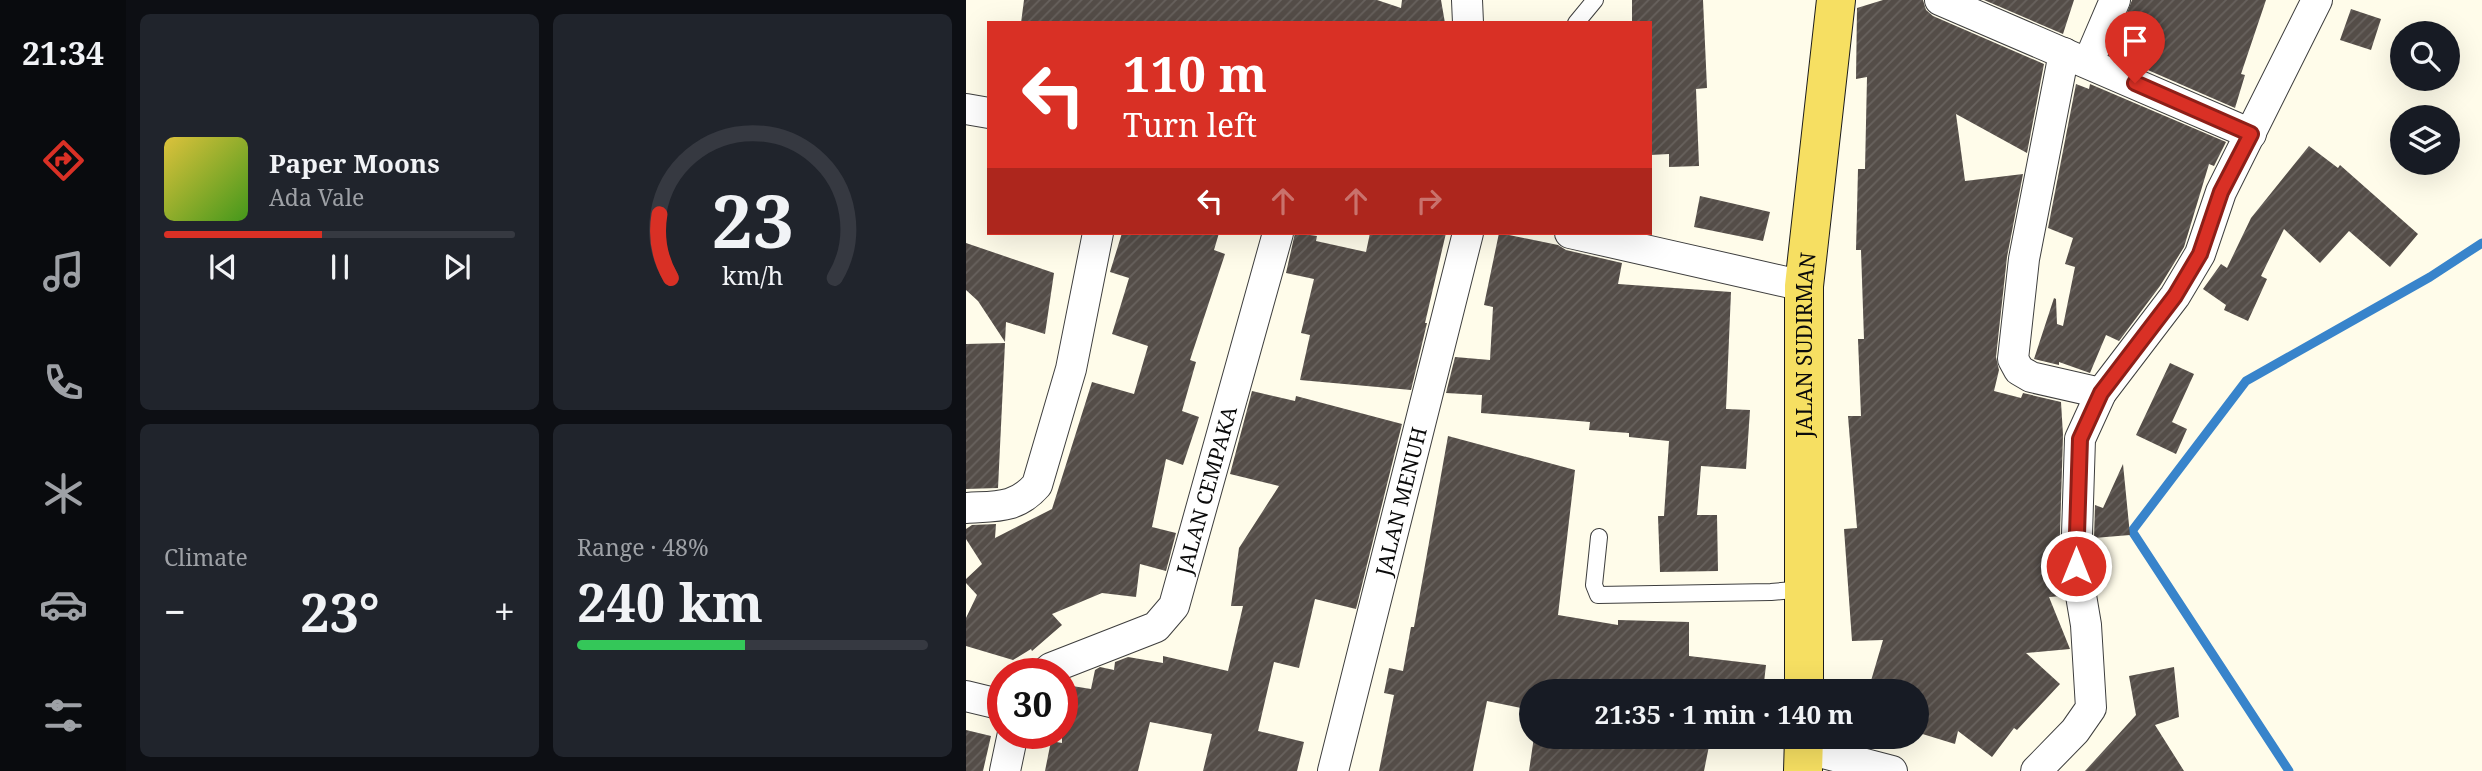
<!DOCTYPE html>
<html lang="en">
<head>
<meta charset="utf-8">
<style>
  :root { --surface:#171b24; --page:#20242c; --text:#f1f3f6; --muted:#9ea1a6; --line:#363941; --accent:#d93025 }
  body { margin:0; font-family:"Noto Serif",serif; background:var(--page); color:var(--text); height:100vh; display:flex; flex-direction:column; font-size:26px; white-space:nowrap }
  * { box-sizing:border-box; margin:0 }
  p { font-size:23px; color:var(--muted) }
  .icon { flex:none; width:38px; height:38px; fill:none; stroke:currentColor; stroke-width:2; stroke-linecap:round; stroke-linejoin:round }
  .map { position:relative; flex:1; overflow:hidden }
  .drawer { display:flex; flex-direction:column; gap:14px; padding:14px; background:#0d0f14; width:840px }
  .drawer>* { flex:none }
  .hud { position:absolute; left:21px; top:21px; width:665px; height:214px; border-radius:0px; box-shadow:0 7px 28px #0002; background:#d93025; color:#fff; overflow:hidden }
  .controls { position:absolute; left:1424px; top:21px; display:grid; gap:14px }
  .controls a { display:grid; place-items:center; width:70px; height:70px; border-radius:50%; background:var(--surface); box-shadow:0 7px 28px #0002; font-size:35px }
  .speed { position:absolute; left:21px; top:658px; display:flex; gap:14px; font-size:35px; font-weight:700; text-align:center }
  .speed>* { display:grid; place-content:center; width:91px; height:91px; border-radius:50%; background:var(--surface); box-shadow:0 7px 28px #0002; line-height:1 }
  .speed .limit { border:10px solid #d22; background:#fff; color:#111 }
  .pin { position:absolute; display:grid; place-items:center; width:60px; height:60px; color:#fff; margin:-72px -30px; border-radius:50% 50% 50% 0; rotate:-45deg; box-shadow:0 0 7px #0007 }
  .pin .icon { rotate:45deg }
  .me { position:absolute; width:77px; margin:-38px; rotate:0deg; stroke-linejoin:round; filter:drop-shadow(0 0 5px #0008) }
  .turn { display:flex; align-items:center; gap:24px; height:147px; padding:0 21px; font-size:32px }
  .turn .icon { width:91px; height:91px; stroke-width:2.5 }
  .turn b { display:block; font-size:49px; line-height:60px }
  .lanes { display:flex; align-items:center; height:66px; padding:0 21px; background:#0003; justify-content:center; gap:35px; direction:ltr }
  .lanes .off { opacity:.35 }
  .big { font-size:52px; font-weight:700; line-height:1.1 }
  .drawer .tile { flex:1; display:flex; flex-direction:column; justify-content:center; gap:10px; min-width:0; padding:0 24px; border-radius:10px; background:var(--page) }
  .drawer .dial { align-items:center; gap:0 }
  .dial svg { height:182px; overflow:visible; fill:none; stroke:var(--line); stroke-width:7; stroke-linecap:round; text-anchor:middle }
  .dial text { fill:var(--text); stroke:none }
  .song { display:flex; align-items:center; gap:21px }
  .cover { width:84px; height:84px; border-radius:10px; background:linear-gradient(135deg,hsl(50 70% 55%),hsl(100 70% 35%)) }
  .played { height:7px; border-radius:4px; background:linear-gradient(90deg,var(--accent) 45%,var(--line) 45%) }
  .keys { display:flex; justify-content:space-around; direction:ltr }
  .heat { display:flex; justify-content:space-between; align-items:center; font-size:38px; direction:ltr }
  .charge { height:10px; border-radius:5px; background:linear-gradient(90deg,#34c759 48%,var(--line) 0) }
  .drawer .tiles { flex:1; display:grid; gap:14px; grid-template-columns:repeat(2,1fr) }
  .trip { position:absolute; left:553px; top:679px; width:410px; height:70px; border-radius:35px; background:var(--surface); box-shadow:0 7px 28px #0002; font-weight:700; line-height:70px; text-align:center }
  main { display:flex; flex:1; min-height:0 }
  .menu { display:flex; flex-direction:column; width:126px; justify-content:space-around; align-items:center; background:#090b0e; color:var(--muted) }
  .menu .icon { width:49px; height:49px }
  .menu .current { color:var(--accent) }
  .menu b { font-size:32px; color:var(--text) }
  .map>svg:first-child { display:block }
  .lines { fill:none; stroke-linecap:round; stroke-linejoin:round }
  .stream { stroke:#3884cb; stroke-width:9 }
  .building { fill:url(#building-hatch) }
  .lane-casing { stroke:#3e3e3e; stroke-width:18 }
  .street-casing { stroke:#3e3e3e; stroke-width:32 }
  .primary-casing { stroke:#1c1c1c; stroke-width:40 }
  .lane { stroke:#fff; stroke-width:16 }
  .street { stroke:#fff; stroke-width:30 }
  .primary { stroke:#f6df62; stroke-width:38 }
  .route-casing { stroke:#8d1f18; stroke-width:18 }
  .route { stroke:#d93025; stroke-width:12 }
  .labels { text-anchor:middle; dominant-baseline:central; stroke-width:7; stroke-linejoin:round; paint-order:stroke }
  .street-label { font-size:21px; fill:#0b0b0b; stroke:#fff }
</style>
</head>
<body>
<main>
<nav class="menu">
<b>21:34</b>
<svg class="icon current" aria-label="directions" viewBox="0 0 24 24"><path d="M12 3l9 9-9 9-9-9zM9 14v-3h6M13 9l2 2-2 2"/></svg>
<svg class="icon" aria-label="music" viewBox="0 0 24 24"><path d="M9 18V5l10-2v13"/><circle cx="6" cy="18" r="3"/><circle cx="16" cy="16" r="3"/></svg>
<svg class="icon" aria-label="phone" viewBox="0 0 24 24"><path d="M5 4h4l2 5-3 2q2 4 5 5l2-3 5 2v4C11 20 4 13 5 4z"/></svg>
<svg class="icon" aria-label="climate" viewBox="0 0 24 24"><path d="M12 3v18M4 7l16 10M4 17L20 7"/></svg>
<svg class="icon" aria-label="car" viewBox="0 0 24 24"><path d="M5 17H2v-5l4-1 3-4h7l3 4 3 1v5h-3M9 17h6M6 11h13"/><circle cx="7" cy="17" r="2"/><circle cx="17" cy="17" r="2"/></svg>
<svg class="icon" aria-label="filters" viewBox="0 0 24 24"><path d="M4 7h16M4 17h16"/><circle cx="9" cy="7" r="2"/><circle cx="15" cy="17" r="2"/></svg>
</nav>
<section class="drawer">
<div class="tiles">
<div class="tile">
<div class="song"><i class="cover"></i><div><b>Paper Moons</b><p>Ada Vale</p></div></div>
<div class="played"></div>
<div class="keys"><svg class="icon" aria-label="previous" viewBox="0 0 24 24"><path d="M18 5L8 12l10 7zM5 5v14"/></svg><svg class="icon" aria-label="pause" viewBox="0 0 24 24"><path d="M8 5v14M16 5v14"/></svg><svg class="icon" aria-label="next" viewBox="0 0 24 24"><path d="M6 5l10 7-10 7zM19 5v14"/></svg></div>
</div>
<div class="tile dial"><svg viewBox="0 0 100 80">
<path d="M14 69A42 42 0 1 1 86 69"/>
<path d="M14 69A42 42 0 0 1 9 41" stroke="#d93025"/>
<text x="50" y="56" font-size="32" font-weight="700">23</text>
<text x="50" y="72" font-size="11">km/h</text>
</svg></div>
<div class="tile"><p>Climate</p>
<div class="heat"><a>−</a><b class="big">23°</b><a>+</a></div>
</div>
<div class="tile"><p>Range · 48%</p><b class="big">240 km</b><div class="charge"></div></div>
</div>
</section>
<div class="map">
<svg width="1516" height="771" viewBox="0 0 1516 771">
  <defs>
    <pattern id="building-hatch" width="6" height="6" patternUnits="userSpaceOnUse" patternTransform="scale(1.75)"><rect width="6" height="6" fill="#544d48"/><path d="M-1 1l2-2M0 6l6-6M5 7l2-2" fill="none" stroke="#68625e"/></pattern>
  </defs>
  <rect width="100%" height="100%" fill="#fffcea"/>
  <g class="lines">
    <!-- stream -->
    <path class="stream" d="M 1323,771 L 1166,531 L 1280,381 L 1464,277 L 1516,243"/>
  </g>
  <!-- building -->
  <path class="building" d="M 58,0 L 411,0 L 435,8 L 436,0 L 475,0 L 479,23 L 55,23 Z
    M 666,0 L 737,0 L 741,88 L 730,89 L 733,166 L 703,167 L 703,154 L 684,155 L 684,23 L 666,23 Z
    M 917,0 L 957,0 L 960,10 L 967,16 L 1078,64 L 1061,153 L 990,114 L 999,181 L 1057,174 L 1041,257 L 1030,357 L 1033,370 L 1028,391 L 1055,398 L 1057,393 L 1095,402 L 1097,435 L 1093,566 L 1097,596 L 1083,597 L 1104,649 L 1060,653 L 1094,684 L 1051,730 L 1048,728 L 1026,757 L 992,731 L 989,744 L 950,732 L 950,691 L 902,691 L 917,640 L 886,641 L 878,529 L 891,528 L 882,416 L 895,416 L 892,339 L 898,339 L 895,250 L 890,250 L 892,169 L 899,169 L 901,77 L 890,79 L 891,8 Z
    M 1018,0 L 1108,0 L 1097,34 Z
    M 1166,0 L 1300,0 L 1275,74 L 1279,75 L 1269,108 L 1145,54 Z
    M 1385,9 L 1415,19 L 1405,50 L 1374,40 Z
    M 1110,84 L 1123,89 L 1124,84 L 1260,142 L 1248,166 L 1243,164 L 1218,247 L 1194,286 L 1153,341 L 1140,335 L 1124,373 L 1093,362 L 1093,365 L 1068,359 L 1088,298 L 1090,299 L 1091,324 L 1097,326 L 1109,267 L 1099,264 L 1107,238 L 1082,228 Z
    M 1343,146 L 1372,168 L 1374,165 L 1452,234 L 1424,267 L 1383,231 L 1354,263 L 1318,229 L 1295,276 L 1301,279 L 1282,321 L 1258,310 L 1260,305 L 1237,289 L 1255,264 L 1261,268 L 1285,218 Z
    M 734,196 L 804,212 L 797,241 L 728,227 Z
    M 156,233 L 253,233 L 248,250 L 259,254 L 224,360 L 230,362 L 216,411 L 233,417 L 217,465 L 200,459 L 186,527 L 210,533 L 200,571 L 174,564 L 170,597 L 136,593 L 86,614 L 96,625 L 66,651 L 65,649 L 47,660 L 0,646 L 0,618 L 11,595 L 0,583 L 0,579 L 16,564 L 0,539 L 0,529 L 6,525 L 30,524 L 29,538 L 86,509 L 126,382 L 168,394 L 182,346 L 146,334 L 163,278 L 144,272 Z
    M 329,233 L 351,236 L 350,241 L 400,252 L 404,233 L 480,233 L 459,323 L 461,323 L 445,390 L 334,380 L 344,335 L 335,333 L 348,279 L 320,273 Z
    M 533,233 L 592,245 L 600,250 L 656,263 L 652,284 L 765,292 L 760,409 L 784,410 L 780,469 L 735,466 L 731,515 L 751,515 L 752,571 L 694,572 L 692,516 L 698,516 L 703,441 L 663,437 L 663,433 L 623,430 L 624,422 L 515,413 L 516,395 L 480,393 L 489,357 L 524,360 L 527,307 L 518,305 Z
    M 0,243 L 88,273 L 79,334 L 40,322 L 39,342 L 12,301 L 0,290 Z
    M 39,343 L 32,488 L 0,489 L 0,344 Z
    M 1204,363 L 1228,374 L 1206,422 L 1221,429 L 1210,454 L 1170,435 Z
    M 286,391 L 329,401 L 330,396 L 436,424 L 390,609 L 349,599 L 333,668 L 308,662 L 292,731 L 338,742 L 331,771 L 237,771 L 246,734 L 184,722 L 172,771 L 79,771 L 85,741 L 96,743 L 96,704 L 100,685 L 125,689 L 129,670 L 134,667 L 148,670 L 149,662 L 162,657 L 197,663 L 197,656 L 262,671 L 277,606 L 265,606 L 273,548 L 313,486 L 264,474 Z
    M 482,436 L 609,470 L 592,615 L 652,625 L 652,620 L 723,622 L 723,656 L 800,665 L 797,691 L 565,691 L 565,710 L 521,701 L 507,771 L 413,771 L 428,695 L 418,693 L 423,668 L 437,671 L 445,627 L 448,627 Z
    M 1157,464 L 1164,535 L 1128,538 L 1129,505 L 1137,508 Z
    M 1208,667 L 1213,717 L 1189,725 L 1218,771 L 1119,771 L 1170,715 L 1163,676 Z
    M 0,730 L 25,736 L 17,771 L 0,771 Z
    M 568,737 L 724,737 L 744,741 L 738,771 L 563,771 Z"/>
  <g class="lines">
    <defs>
      <path id="lane" d="M 610,23 L 629,0
        M 633,537 L 628,585 L 632,595 L 805,592 L 838,589"/>
      <g id="street">
        <path d="M 501,0 L 502,23"/>
        <path d="M 974,0 L 1285,134"/>
        <path d="M 1098,53 L 1058,259 L 1047,359 L 1053,370 L 1065,377 L 1135,393"/>
        <path d="M 1122,63 L 1149,0"/>
        <path d="M 0,109 L 23,113"/>
        <path d="M 604,233 L 838,286"/>
        <path d="M 0,508 C 30,506 50,509 71,485 L 105,369 L 132,233"/>
        <path id="s1" d="M 78,674 L 85,668 L 190,627 L 208,606 L 312,233"/>
        <path d="M 0,696 L 37,705"/>
        <path d="M 838,748 L 926,771"/>
        <path d="M 39,771 L 47,733"/>
        <path id="s2" d="M 367,771 L 502,233"/>
        <path d="M 1070,771 L 1109,731 L 1125,708 L 1120,625 L 1110,566 L 1114,439 L 1135,393 L 1209,296 L 1234,254 L 1255,192 L 1351,0"/>
      </g>
      <g id="primary">
        <path id="s3" d="M 838,691 L 838,286 L 870,0"/>
        <path d="M 837,771 L 838,737"/>
      </g>
    </defs>
    <!-- lane casing -->
    <use href="#lane" class="lane-casing"/>
    <!-- street casing -->
    <use href="#street" class="street-casing"/>
    <!-- primary casing -->
    <use href="#primary" class="primary-casing"/>
    <!-- lane -->
    <use href="#lane" class="lane"/>
    <!-- street -->
    <use href="#street" class="street"/>
    <!-- primary -->
    <use href="#primary" class="primary"/>
  </g>
  <g class="lines">
    <defs>
      <path id="route" d="M 1110,566 L 1114,439 L 1135,393 L 1209,296 L 1234,254 L 1255,192 L 1285,134 L 1169,83"/>
    </defs>
    <!-- route casing -->
    <use href="#route" class="route-casing"/>
    <!-- route -->
    <use href="#route" class="route"/>
  </g>
  <g class="labels">
    <!-- street labels -->
    <g class="street-label">
      <text stroke="none"><textPath href="#s3" startOffset="346">JALAN SUDIRMAN</textPath></text>
      <text stroke="none"><textPath href="#s1" startOffset="270">JALAN CEMPAKA</textPath></text>
      <text stroke="none"><textPath href="#s2" startOffset="278">JALAN MENUH</textPath></text>
    </g>
  </g>
</svg>
<div class="controls">
<a><svg class="icon" aria-label="search" viewBox="0 0 24 24"><circle cx="10" cy="10" r="6"/><path d="M15 15l6 6"/></svg></a>
<a><svg class="icon" aria-label="layers" viewBox="0 0 24 24"><path d="M12 4l9 5-9 5-9-5zM3 14l9 5 9-5"/></svg></a>
</div>
<div class="speed"><div class="limit">30</div></div>
<div class="pin" style="left:1169px;top:83px;background:#d93025"><svg class="icon" aria-label="arrive" viewBox="0 0 24 24"><path d="M6 21V4h12l-3 4 3 4H6"/></svg></div>
<svg class="me" style="left:1110px;top:566px" viewBox="-20 -20 40 40"><circle r="17" fill="#d93025" stroke="#fff" stroke-width="3"/><path d="M0-11L8 9 0 5-8 9z" fill="#fff"/></svg>
<div class="trip">21:35 · 1 min · 140 m</div>
<div class="hud">
<div class="turn"><svg class="icon" aria-label="left" viewBox="0 0 24 24"><path d="M17 20v-9H6M10 6l-5 5 5 5"/></svg><div><b>110 m</b>Turn left</div></div>
<div class="lanes"><svg class="icon" aria-label="left" viewBox="0 0 24 24"><path d="M17 20v-9H6M10 6l-5 5 5 5"/></svg><svg class="icon off" aria-label="ahead" viewBox="0 0 24 24"><path d="M12 20V5M6 11l6-6 6 6"/></svg><svg class="icon off" aria-label="ahead" viewBox="0 0 24 24"><path d="M12 20V5M6 11l6-6 6 6"/></svg><svg class="icon off" aria-label="right" viewBox="0 0 24 24"><path d="M7 20v-9h11M14 6l5 5-5 5"/></svg></div>
</div>
</div>
</main>
</body>
</html>
